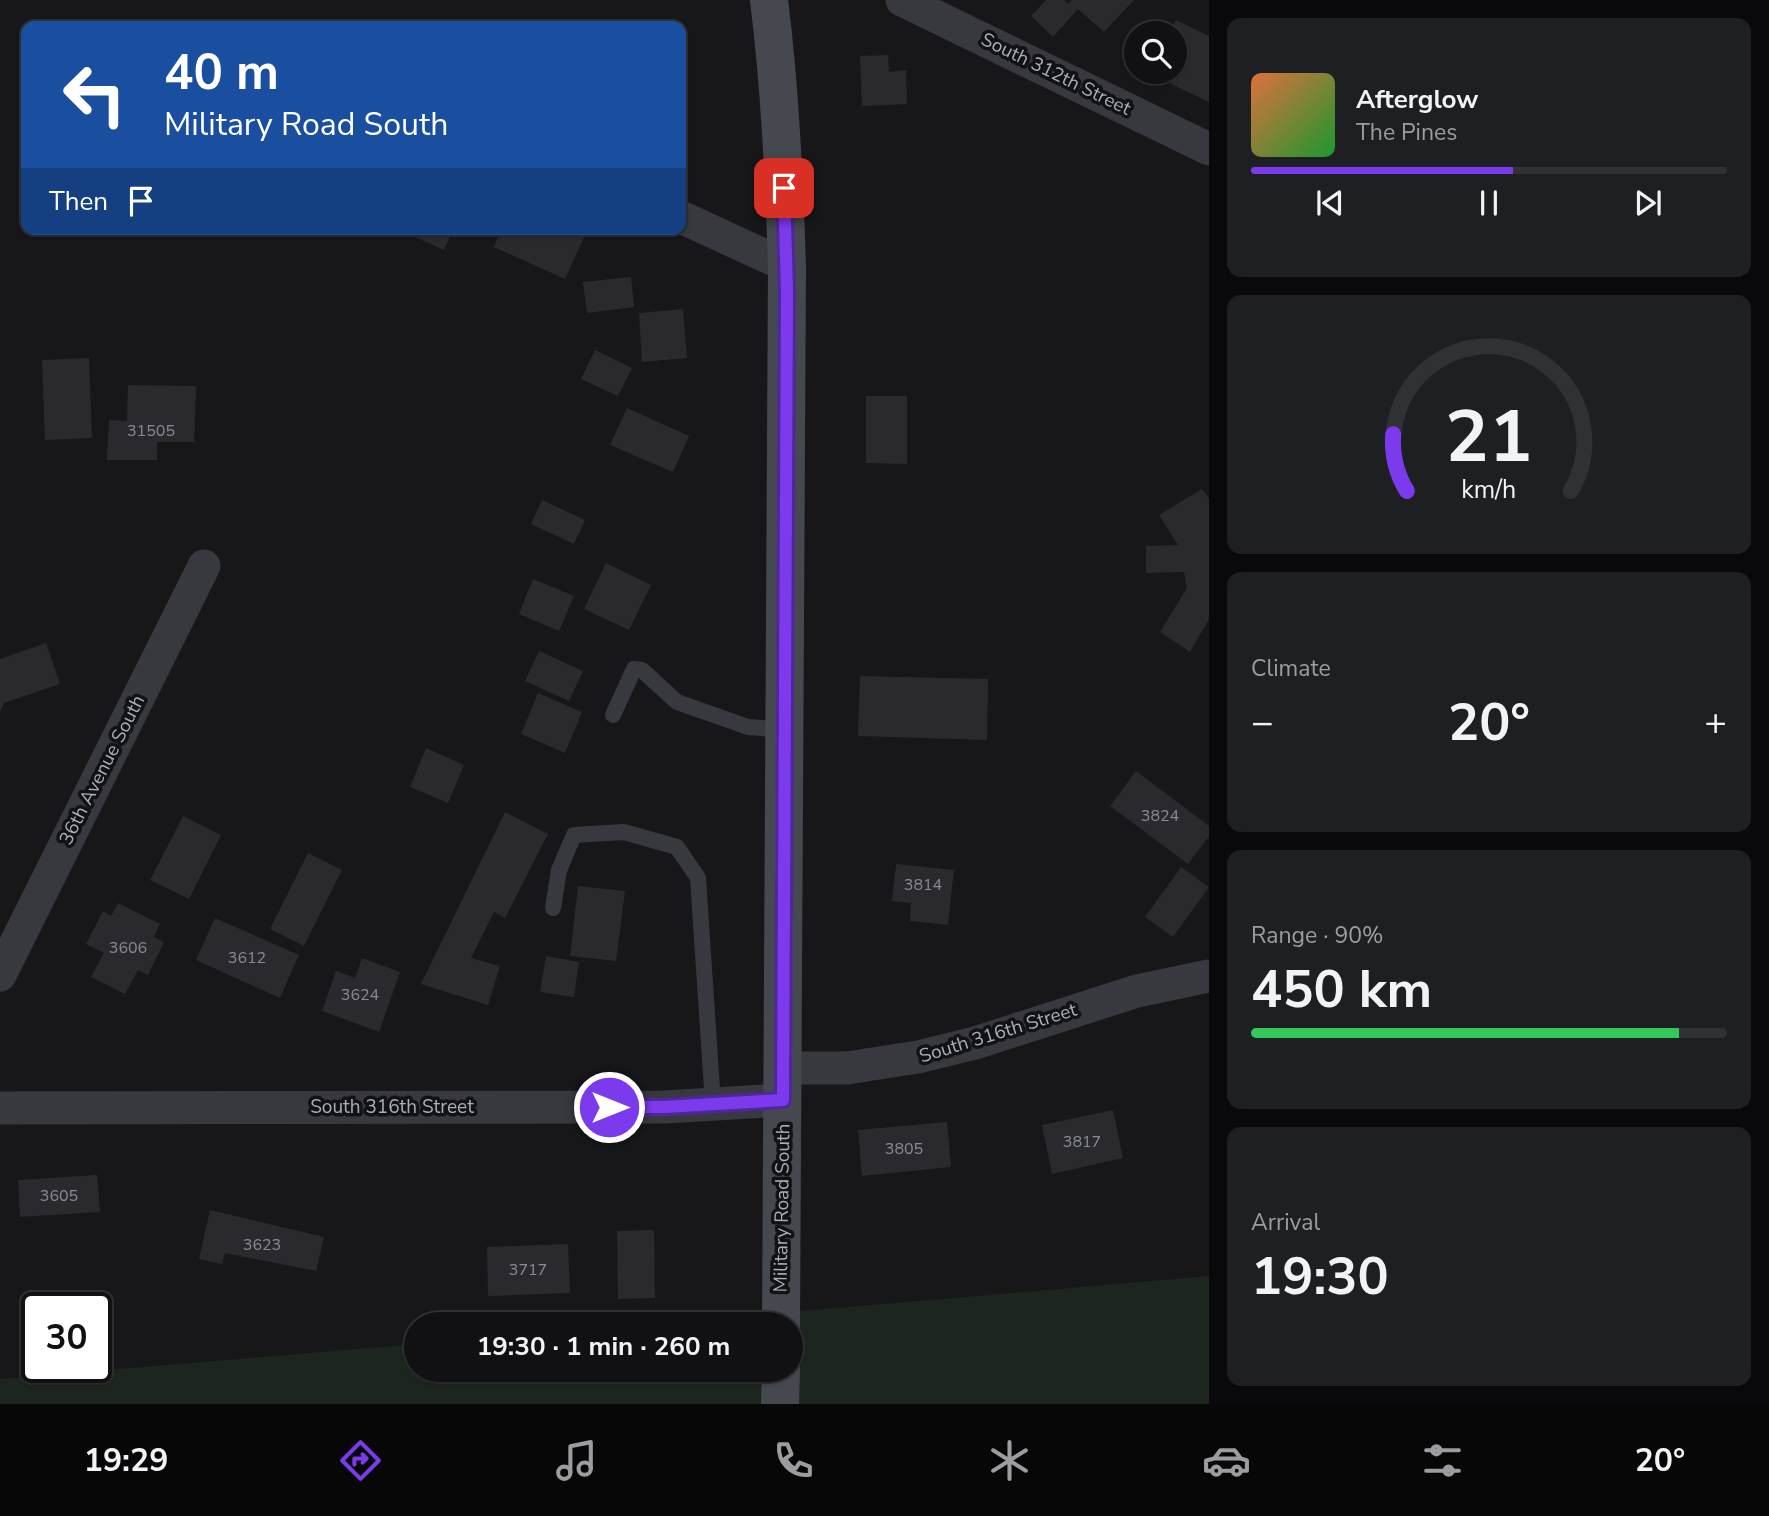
<!DOCTYPE html>
<html lang="en">
<head>
<meta charset="utf-8">
<style>
  :root { --surface:#111114; --page:#1e1f22; --text:#f1f3f6; --muted:#9c9da0; --line:#303134; --accent:#7c3aed }
  body { margin:0; font-family:"Nunito Sans",sans-serif; background:var(--page); color:var(--text); height:100vh; display:flex; flex-direction:column; font-size:26px; white-space:nowrap }
  * { box-sizing:border-box; margin:0 }
  p { font-size:23px; color:var(--muted) }
  .icon { flex:none; width:38px; height:38px; fill:none; stroke:currentColor; stroke-width:2; stroke-linecap:round; stroke-linejoin:round }
  .map { position:relative; flex:1; overflow:hidden }
  .side { display:flex; flex-direction:column; gap:18px; padding:18px; background:#09090b; width:560px }
  .side>* { flex:none }
  .hud { position:absolute; left:21px; top:21px; width:665px; height:214px; border-radius:14px; box-shadow:0 2px 5px #0004,0 0 0 2px var(--line); background:#1a4fa0; color:#fff; overflow:hidden }
  .controls { position:absolute; left:1124px; top:21px; display:grid; gap:14px }
  .controls a { display:grid; place-items:center; width:63px; height:63px; border-radius:50%; background:var(--surface); box-shadow:0 2px 5px #0004,0 0 0 2px var(--line); font-size:35px }
  .speed { position:absolute; left:21px; top:1292px; display:flex; gap:14px; font-size:35px; font-weight:700; text-align:center }
  .speed>* { display:grid; place-content:center; width:91px; height:91px; border-radius:50%; background:var(--surface); box-shadow:0 2px 5px #0004,0 0 0 2px var(--line); line-height:1 }
  .speed .limit { border:4px solid #111; border-radius:10px; background:#fff; color:#111 }
  .pin { position:absolute; display:grid; place-items:center; width:60px; height:60px; color:#fff; margin:-30px; border-radius:14px; box-shadow:0 4px 10px #0006 }
  .me { position:absolute; width:77px; margin:-38px; rotate:90deg; stroke-linejoin:round; filter:drop-shadow(0 0 5px #0008) }
  .turn { display:flex; align-items:center; gap:24px; height:147px; padding:0 28px; font-size:32px }
  .turn .icon { width:91px; height:91px; stroke-width:2.5 }
  .turn b { display:block; font-size:49px; line-height:60px }
  .then { display:flex; align-items:center; height:66px; padding:0 28px; background:#0003; gap:14px; font-size:26px }
  .big { font-size:52px; font-weight:700; line-height:1.1 }
  .side .widget { flex:1; display:flex; flex-direction:column; justify-content:center; gap:10px; min-width:0; padding:0 24px; border-radius:14px; background:var(--page) }
  .side .dial { align-items:center; gap:0 }
  .dial svg { height:182px; overflow:visible; fill:none; stroke:var(--line); stroke-width:7; stroke-linecap:round; text-anchor:middle }
  .dial text { fill:var(--text); stroke:none }
  .song { display:flex; align-items:center; gap:21px }
  .cover { width:84px; height:84px; border-radius:10px; background:linear-gradient(135deg,hsl(20 70% 55%),hsl(130 70% 35%)) }
  .played { height:7px; border-radius:4px; background:linear-gradient(90deg,var(--accent) 55%,var(--line) 55%) }
  .keys { display:flex; justify-content:space-around; direction:ltr }
  .heat { display:flex; justify-content:space-between; align-items:center; font-size:38px; direction:ltr }
  .charge { height:10px; border-radius:5px; background:linear-gradient(90deg,#34c759 90%,var(--line) 0) }
  .trip { position:absolute; left:404px; top:1312px; width:399px; height:70px; border-radius:35px; background:var(--surface); box-shadow:0 2px 5px #0004,0 0 0 2px var(--line); font-weight:700; line-height:70px; text-align:center }
  .tab-bar { display:flex; height:112px; justify-content:space-around; align-items:center; background:#070708; color:var(--muted) }
  .tab-bar .icon { width:49px; height:49px }
  .tab-bar .on { color:var(--accent) }
  .tab-bar b { font-size:32px; color:var(--text) }
  main { display:flex; flex:1; min-height:0 }
  .map>svg:first-child { display:block }
  .green { fill:#1d261e }
  .building { fill:#2a2a2e }
  .lines { fill:none; stroke-linecap:round; stroke-linejoin:round }
  .service { stroke:#38393f; stroke-width:16 }
  .minor { stroke:#38393f; stroke-width:33 }
  .secondary { stroke:#464850; stroke-width:38 }
  .route-casing { stroke:#51269a; stroke-width:18 }
  .route { stroke:#7c3aed; stroke-width:12 }
  .labels { text-anchor:middle; dominant-baseline:central; stroke-width:7; stroke-linejoin:round; paint-order:stroke }
  .number-label { font-size:16px; fill:#888c97 }
  .street-label { font-size:19px; fill:#a9aebb; stroke:#121215 }
</style>
</head>
<body>
<main>
<div class="map">
<svg width="1209" height="1404" viewBox="0 0 1209 1404">
  <rect width="100%" height="100%" fill="#17171a"/>
  <!-- green -->
  <path class="green" d="M 1209,1276 L 1209,1404 L 0,1404 L 0,1379 L 416,1344 L 416,1370 L 791,1370 L 791,1325 L 641,1325 Z"/>
  <!-- building -->
  <path class="building" d="M 1046,0 L 1064,0 L 1068,4 L 1072,0 L 1134,0 L 1104,32 L 1078,9 L 1053,37 L 1031,16 Z
    M 1176,20 L 1209,36 L 1209,102 L 1150,74 L 1151,72 L 1174,72 L 1174,33 L 1169,33 Z
    M 888,55 L 889,72 L 906,70 L 907,104 L 862,106 L 860,56 Z
    M 397,229 L 453,229 L 444,250 Z
    M 501,229 L 572,229 L 585,235 L 565,279 L 494,247 Z
    M 631,277 L 634,307 L 587,313 L 583,282 Z
    M 683,309 L 687,358 L 642,362 L 639,313 Z
    M 595,350 L 632,368 L 618,396 L 581,379 Z
    M 89,358 L 92,438 L 45,440 L 42,360 Z
    M 128,385 L 196,386 L 194,442 L 157,442 L 157,460 L 107,460 L 109,420 L 127,421 Z
    M 866,396 L 907,396 L 907,464 L 866,463 Z
    M 627,408 L 689,436 L 673,472 L 610,445 Z
    M 1202,489 L 1209,498 L 1209,619 L 1190,652 L 1160,632 L 1187,588 L 1184,572 L 1146,573 L 1146,546 L 1178,545 L 1159,515 Z
    M 542,500 L 585,520 L 574,544 L 531,524 Z
    M 606,563 L 651,585 L 629,630 L 584,609 Z
    M 533,579 L 574,596 L 559,631 L 519,614 Z
    M 46,643 L 60,684 L 4,703 L 0,712 L 0,659 Z
    M 539,651 L 583,671 L 569,701 L 525,681 Z
    M 860,676 L 988,679 L 987,740 L 858,736 Z
    M 538,693 L 582,712 L 565,753 L 521,734 Z
    M 426,748 L 464,765 L 448,803 L 410,787 Z
    M 1136,771 L 1209,826 L 1209,836 L 1188,864 L 1110,806 Z
    M 505,812 L 548,834 L 505,918 L 494,912 L 471,958 L 500,966 L 488,1005 L 421,984 Z
    M 183,816 L 221,835 L 189,899 L 150,880 Z
    M 308,853 L 342,870 L 304,946 L 270,929 Z
    M 896,864 L 954,870 L 948,925 L 910,921 L 911,903 L 892,901 Z
    M 1181,867 L 1209,887 L 1173,937 L 1145,917 Z
    M 578,886 L 625,891 L 616,961 L 570,956 Z
    M 118,903 L 160,924 L 154,937 L 164,942 L 148,975 L 138,970 L 125,994 L 91,977 L 104,953 L 86,944 L 103,911 L 111,916 Z
    M 215,918 L 299,955 L 280,998 L 196,960 Z
    M 546,956 L 579,962 L 574,997 L 540,992 Z
    M 362,958 L 400,972 L 379,1032 L 322,1011 L 336,971 L 355,978 Z
    M 1113,1110 L 1123,1158 L 1052,1174 L 1042,1125 Z
    M 947,1122 L 951,1167 L 862,1176 L 858,1130 Z
    M 97,1175 L 100,1212 L 20,1217 L 18,1180 Z
    M 210,1210 L 324,1237 L 316,1271 L 225,1253 L 222,1264 L 199,1259 Z
    M 654,1230 L 655,1298 L 618,1299 L 617,1231 Z
    M 568,1244 L 570,1293 L 488,1296 L 487,1247 Z"/>
  <g class="lines">
    <!-- service -->
    <path class="service" d="M 613,715 L 634,669 L 642,670 L 677,702 L 748,727 L 785,730
      M 553,908 L 559,870 L 574,835 L 624,832 L 677,847 L 698,878 L 713,1104"/>
    <!-- minor -->
    <path class="minor" d="M 902,0 L 1209,149
      M 681,217 L 787,266
      M 0,975 L 204,566
      M 783,1068 L 847,1068 L 918,1057 L 975,1043 L 1137,991 L 1209,976
      M 0,1108 L 664,1107 L 783,1100"/>
    <!-- secondary -->
    <path class="secondary" d="M 769,0 C 780,88 784,177 787,266 L 781,1325
      M 780,1404 L 781,1370"/>
  </g>
  <g class="lines">
    <defs>
      <path id="route" d="M 609,1107 L 664,1107 L 783,1100 L 787,292 L 784,188"/>
    </defs>
    <!-- route casing -->
    <use href="#route" class="route-casing"/>
    <!-- route -->
    <use href="#route" class="route"/>
  </g>
  <g class="labels">
    <!-- number labels -->
    <g class="number-label">
      <text x="151" y="431">31505</text>
      <text x="1160" y="816">3824</text>
      <text x="923" y="885">3814</text>
      <text x="128" y="948">3606</text>
      <text x="247" y="958">3612</text>
      <text x="360" y="995">3624</text>
      <text x="1082" y="1142">3817</text>
      <text x="904" y="1149">3805</text>
      <text x="59" y="1196">3605</text>
      <text x="262" y="1245">3623</text>
      <text x="528" y="1270">3717</text>
    </g>
    <!-- street labels -->
    <g class="street-label">
      <text transform="translate(1056 74) rotate(26)">South 312th Street</text>
      <text transform="translate(102 770) rotate(-63)">36th Avenue South</text>
      <text transform="translate(998 1033) rotate(-17)">South 316th Street</text>
      <text x="392" y="1107">South 316th Street</text>
      <text transform="translate(782 1208) rotate(-89)">Military Road South</text>
    </g>
  </g>
</svg>
<div class="controls">
<a><svg class="icon" aria-label="search" viewBox="0 0 24 24"><circle cx="10" cy="10" r="6"/><path d="M15 15l6 6"/></svg></a>
</div>
<div class="speed"><div class="limit">30</div></div>
<div class="pin" style="left:784px;top:188px;background:#d93025"><svg class="icon" aria-label="arrive" viewBox="0 0 24 24"><path d="M6 21V4h12l-3 4 3 4H6"/></svg></div>
<svg class="me" style="left:609px;top:1107px" viewBox="-20 -20 40 40"><circle r="17" fill="#7c3aed" stroke="#fff" stroke-width="3"/><path d="M0-11L8 9 0 5-8 9z" fill="#fff"/></svg>
<div class="trip">19:30 · 1 min · 260 m</div>
<div class="hud">
<div class="turn"><svg class="icon" aria-label="left" viewBox="0 0 24 24"><path d="M17 20v-9H6M10 6l-5 5 5 5"/></svg><div><b>40 m</b>Military Road South</div></div>
<div class="then">Then<svg class="icon" aria-label="arrive" viewBox="0 0 24 24"><path d="M6 21V4h12l-3 4 3 4H6"/></svg></div>
</div>
</div>
<section class="side">
<div class="widget">
<div class="song"><i class="cover"></i><div><b>Afterglow</b><p>The Pines</p></div></div>
<div class="played"></div>
<div class="keys"><svg class="icon" aria-label="previous" viewBox="0 0 24 24"><path d="M18 5L8 12l10 7zM5 5v14"/></svg><svg class="icon" aria-label="pause" viewBox="0 0 24 24"><path d="M8 5v14M16 5v14"/></svg><svg class="icon" aria-label="next" viewBox="0 0 24 24"><path d="M6 5l10 7-10 7zM19 5v14"/></svg></div>
</div>
<div class="widget dial"><svg viewBox="0 0 100 80">
<path d="M14 69A42 42 0 1 1 86 69"/>
<path d="M14 69A42 42 0 0 1 8 44" stroke="#7c3aed"/>
<text x="50" y="56" font-size="32" font-weight="700">21</text>
<text x="50" y="72" font-size="11">km/h</text>
</svg></div>
<div class="widget"><p>Climate</p>
<div class="heat"><a>−</a><b class="big">20°</b><a>+</a></div>
</div>
<div class="widget"><p>Range · 90%</p><b class="big">450 km</b><div class="charge"></div></div>
<div class="widget"><p>Arrival</p><b class="big">19:30</b></div>
</section>
</main>
<nav class="tab-bar">
<b>19:29</b>
<svg class="icon on" aria-label="directions" viewBox="0 0 24 24"><path d="M12 3l9 9-9 9-9-9zM9 14v-3h6M13 9l2 2-2 2"/></svg>
<svg class="icon" aria-label="music" viewBox="0 0 24 24"><path d="M9 18V5l10-2v13"/><circle cx="6" cy="18" r="3"/><circle cx="16" cy="16" r="3"/></svg>
<svg class="icon" aria-label="phone" viewBox="0 0 24 24"><path d="M5 4h4l2 5-3 2q2 4 5 5l2-3 5 2v4C11 20 4 13 5 4z"/></svg>
<svg class="icon" aria-label="climate" viewBox="0 0 24 24"><path d="M12 3v18M4 7l16 10M4 17L20 7"/></svg>
<svg class="icon" aria-label="car" viewBox="0 0 24 24"><path d="M5 17H2v-5l4-1 3-4h7l3 4 3 1v5h-3M9 17h6M6 11h13"/><circle cx="7" cy="17" r="2"/><circle cx="17" cy="17" r="2"/></svg>
<svg class="icon" aria-label="filters" viewBox="0 0 24 24"><path d="M4 7h16M4 17h16"/><circle cx="9" cy="7" r="2"/><circle cx="15" cy="17" r="2"/></svg>
<b>20°</b>
</nav>
</body>
</html>
